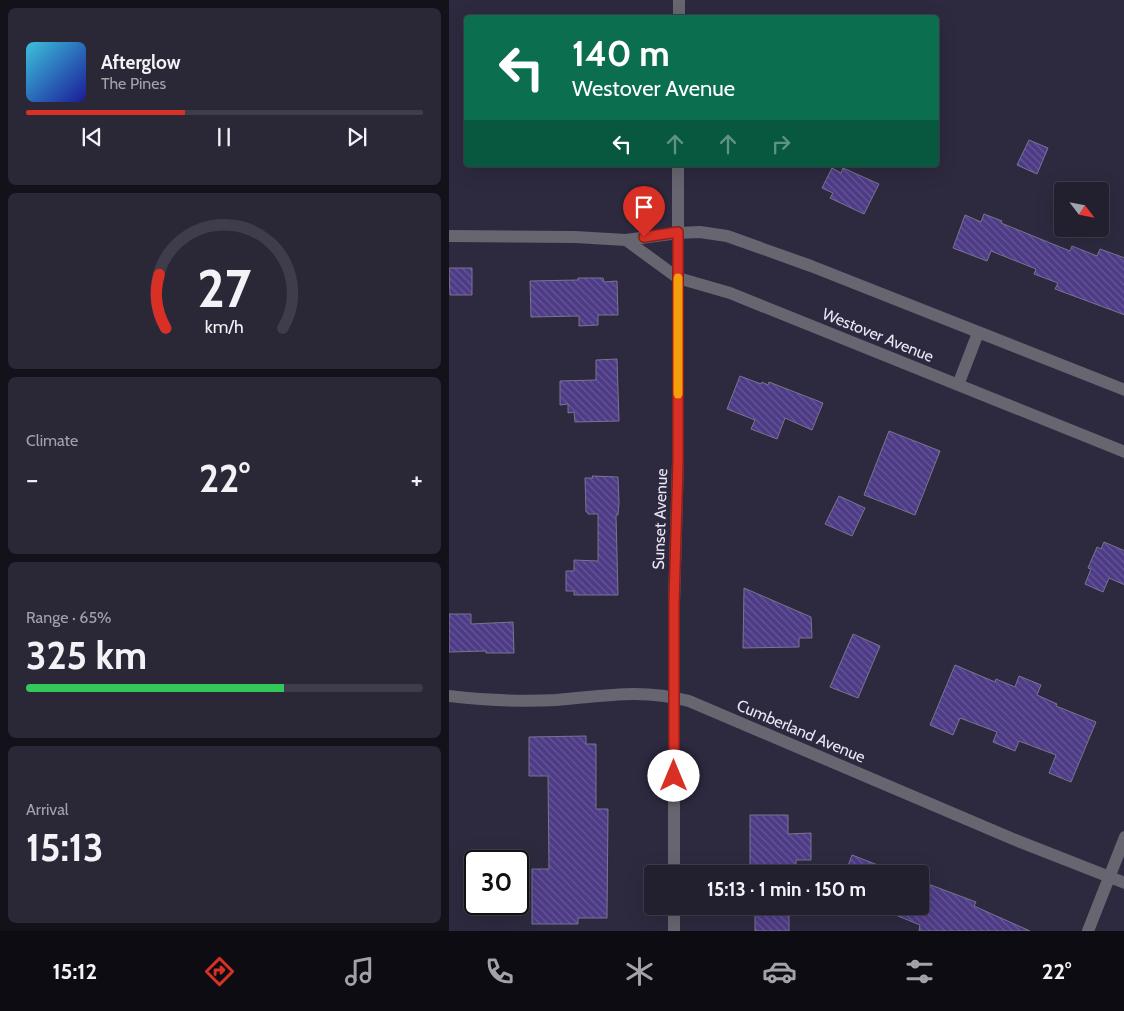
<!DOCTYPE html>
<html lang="en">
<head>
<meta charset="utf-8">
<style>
  :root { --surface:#221f2f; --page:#2a2737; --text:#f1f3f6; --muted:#a2a2aa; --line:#3f3d4b; --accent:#d93025 }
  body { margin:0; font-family:Cabin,sans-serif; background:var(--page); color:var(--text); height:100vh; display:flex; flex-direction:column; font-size:19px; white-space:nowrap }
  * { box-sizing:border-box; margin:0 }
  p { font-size:16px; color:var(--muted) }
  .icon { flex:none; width:28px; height:28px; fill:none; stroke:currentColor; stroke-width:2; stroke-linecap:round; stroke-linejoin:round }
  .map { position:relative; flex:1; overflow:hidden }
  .drawer { display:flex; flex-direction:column; gap:8px; padding:8px; background:#13111a; width:449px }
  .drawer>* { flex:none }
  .hud { position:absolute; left:15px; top:15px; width:475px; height:152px; border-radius:5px; box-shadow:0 5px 20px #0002,0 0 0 1px var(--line); background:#0b6e4f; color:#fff; overflow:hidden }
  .needle { width:32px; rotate:122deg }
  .buttons { position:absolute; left:605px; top:182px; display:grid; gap:10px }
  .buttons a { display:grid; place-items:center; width:55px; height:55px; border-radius:5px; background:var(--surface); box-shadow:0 5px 20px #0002,0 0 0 1px var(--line); font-size:25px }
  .speed { position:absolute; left:15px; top:850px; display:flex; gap:10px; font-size:25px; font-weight:700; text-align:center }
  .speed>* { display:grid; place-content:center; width:65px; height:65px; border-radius:50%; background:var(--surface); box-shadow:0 5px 20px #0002,0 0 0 1px var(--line); line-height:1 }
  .speed .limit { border:2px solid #111; border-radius:8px; background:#fff; color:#111 }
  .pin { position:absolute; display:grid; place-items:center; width:42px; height:42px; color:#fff; margin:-51px -21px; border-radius:50% 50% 50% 0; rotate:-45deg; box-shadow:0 0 5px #0007 }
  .pin .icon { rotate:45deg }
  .me { position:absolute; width:55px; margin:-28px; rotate:0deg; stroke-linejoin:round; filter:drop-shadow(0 0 4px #0008) }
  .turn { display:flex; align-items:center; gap:18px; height:105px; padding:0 25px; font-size:22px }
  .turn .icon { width:65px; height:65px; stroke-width:2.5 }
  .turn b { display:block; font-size:35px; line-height:42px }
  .lanes { display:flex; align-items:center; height:48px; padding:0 25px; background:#0003; justify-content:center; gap:25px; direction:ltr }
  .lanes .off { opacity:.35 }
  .big { font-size:38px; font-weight:700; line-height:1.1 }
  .drawer .widget { flex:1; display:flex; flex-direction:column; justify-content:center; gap:8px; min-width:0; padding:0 18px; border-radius:8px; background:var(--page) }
  .drawer .dial { align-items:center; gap:0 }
  .dial svg { height:130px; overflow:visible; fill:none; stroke:var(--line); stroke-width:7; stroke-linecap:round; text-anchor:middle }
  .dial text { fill:var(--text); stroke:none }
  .song { display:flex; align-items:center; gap:15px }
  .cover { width:60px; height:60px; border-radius:8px; background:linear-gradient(135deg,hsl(190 70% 55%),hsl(240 70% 35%)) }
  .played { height:5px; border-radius:2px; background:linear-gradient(90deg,var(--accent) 40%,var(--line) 40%) }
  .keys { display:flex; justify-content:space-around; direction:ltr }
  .heat { display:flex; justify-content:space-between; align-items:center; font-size:28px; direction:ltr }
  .charge { height:8px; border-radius:4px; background:linear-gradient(90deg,#34c759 65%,var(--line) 0) }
  .trip { position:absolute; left:195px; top:865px; width:285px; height:50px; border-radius:5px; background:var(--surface); box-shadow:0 5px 20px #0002,0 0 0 1px var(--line); font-weight:700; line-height:50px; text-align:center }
  .tab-bar { display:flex; height:80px; justify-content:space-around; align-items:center; background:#0e0c13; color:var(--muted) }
  .tab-bar .icon { width:35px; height:35px }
  .tab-bar .on { color:var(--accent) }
  .tab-bar b { font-size:22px; color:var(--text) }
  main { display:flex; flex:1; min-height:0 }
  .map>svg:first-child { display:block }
  .building { fill:url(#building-back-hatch); stroke:#79758f }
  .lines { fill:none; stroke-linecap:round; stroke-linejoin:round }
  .minor { stroke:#666570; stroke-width:12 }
  .route-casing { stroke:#8d1f18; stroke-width:12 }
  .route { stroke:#d93025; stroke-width:9 }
  .slow { stroke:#f59e0b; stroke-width:9 }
  .labels { text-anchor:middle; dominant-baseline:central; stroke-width:5; stroke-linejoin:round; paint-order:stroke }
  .street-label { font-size:16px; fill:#e9e7f6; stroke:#2d293f }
</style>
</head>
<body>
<main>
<section class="drawer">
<div class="widget">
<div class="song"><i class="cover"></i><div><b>Afterglow</b><p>The Pines</p></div></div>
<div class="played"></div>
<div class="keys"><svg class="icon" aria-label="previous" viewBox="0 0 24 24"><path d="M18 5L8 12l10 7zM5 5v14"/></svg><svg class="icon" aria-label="pause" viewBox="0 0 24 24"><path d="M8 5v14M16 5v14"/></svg><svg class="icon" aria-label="next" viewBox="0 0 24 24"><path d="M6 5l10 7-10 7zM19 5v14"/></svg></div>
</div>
<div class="widget dial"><svg viewBox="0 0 100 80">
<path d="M14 69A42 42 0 1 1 86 69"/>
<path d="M14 69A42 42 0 0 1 10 36" stroke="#d93025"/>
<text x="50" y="56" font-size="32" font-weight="700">27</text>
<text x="50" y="72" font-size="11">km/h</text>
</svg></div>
<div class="widget"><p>Climate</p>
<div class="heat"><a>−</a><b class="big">22°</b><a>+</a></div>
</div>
<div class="widget"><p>Range · 65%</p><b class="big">325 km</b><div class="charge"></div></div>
<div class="widget"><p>Arrival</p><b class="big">15:13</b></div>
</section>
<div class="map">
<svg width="676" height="931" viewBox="0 0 676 931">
  <defs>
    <pattern id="building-back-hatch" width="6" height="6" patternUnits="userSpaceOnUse" patternTransform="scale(1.25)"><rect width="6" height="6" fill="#4e3b86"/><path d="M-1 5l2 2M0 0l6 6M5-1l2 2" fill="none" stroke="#685798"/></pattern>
  </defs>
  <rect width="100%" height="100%" fill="#2d293f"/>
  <!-- building -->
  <path class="building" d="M 580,140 L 599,148 L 588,174 L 568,165 Z
    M 383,168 L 392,173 L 394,168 L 430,184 L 415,214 L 381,198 L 384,193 L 373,188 Z
    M 535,214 L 553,221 L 552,223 L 621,251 L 623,246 L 648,256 L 651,249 L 676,258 L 676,315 L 606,289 L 609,283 L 585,274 L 587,269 L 542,251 L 538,261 L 504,248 L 516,215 L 532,222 Z
    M 0,268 L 23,268 L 23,295 L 1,295 Z
    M 129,278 L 154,278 L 155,282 L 168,281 L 169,315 L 149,315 L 149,325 L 130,326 L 130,316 L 82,317 L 81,281 L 129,280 Z
    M 168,359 L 170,421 L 126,422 L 125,412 L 119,413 L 119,404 L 111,405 L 111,381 L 147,380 L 147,360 Z
    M 291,376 L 312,384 L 313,382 L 319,385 L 320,382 L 374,403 L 363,430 L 336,418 L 328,439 L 302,429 L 306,420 L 278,409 Z
    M 440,431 L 491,451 L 466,515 L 415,495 Z
    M 143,476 L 169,477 L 170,503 L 169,515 L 167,515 L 169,595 L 125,595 L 125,591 L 117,591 L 117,571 L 125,571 L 125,560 L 149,561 L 149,514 L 139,514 L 139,512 L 137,512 L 136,478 L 144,478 Z
    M 390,496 L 416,508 L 403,536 L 376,524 Z
    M 655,542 L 676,551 L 676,585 L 660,578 L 654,592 L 636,584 L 642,569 L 639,568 L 648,547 L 652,549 Z
    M 295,588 L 362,617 L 363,638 L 350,638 L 350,647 L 294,648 Z
    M 0,614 L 22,614 L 22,624 L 64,622 L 65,653 L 37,653 L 37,651 L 0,652 Z
    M 404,634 L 431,646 L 409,698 L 381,687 Z
    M 506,665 L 546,682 L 547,679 L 566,687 L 570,676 L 592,685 L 588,695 L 608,704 L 607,706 L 647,722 L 622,782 L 600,773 L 607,755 L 570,741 L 566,751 L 544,742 L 548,732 L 511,718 L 504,735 L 481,725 Z
    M 137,736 L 137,744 L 147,744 L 147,809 L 159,809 L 158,918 L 129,918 L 129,924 L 83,924 L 83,869 L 100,869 L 99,776 L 80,776 L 80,737 Z
    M 301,815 L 339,815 L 339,834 L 362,833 L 362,860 L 347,860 L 347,874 L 340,871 L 340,874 L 301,874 Z
    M 403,855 L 439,869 L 437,874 L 396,874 Z
    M 471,881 L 527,902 L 525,906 L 581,931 L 470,931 L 471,925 L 427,907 L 471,906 Z
    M 306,912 L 340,912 L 340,931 L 306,931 Z"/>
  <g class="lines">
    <!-- minor -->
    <path class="minor" d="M 230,18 L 230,0
      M 0,236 L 126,237 L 177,240 L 229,233 L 251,232 L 278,236 L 362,266 L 676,390
      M 177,240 L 229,278 L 281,293 L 676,452
      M 509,385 L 529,333
      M 0,696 C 35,700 71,702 107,700 C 155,696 192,688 240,701 L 564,839 L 676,883
      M 225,874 L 225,603 L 229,462 L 229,165
      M 225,906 L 225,931
      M 639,931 L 676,837"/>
  </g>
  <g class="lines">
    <defs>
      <path id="route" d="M 195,237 L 229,232 L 229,462 L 225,603 L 225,776"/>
    </defs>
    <!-- route casing -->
    <use href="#route" class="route-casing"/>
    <!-- route -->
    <use href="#route" class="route"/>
    <!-- slow -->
    <path class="slow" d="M 229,278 L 229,394"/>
  </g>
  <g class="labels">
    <!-- street labels -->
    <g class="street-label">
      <text transform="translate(429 335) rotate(22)">Westover Avenue</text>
      <text transform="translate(211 519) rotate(-88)">Sunset Avenue</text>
      <text transform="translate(352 731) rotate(23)">Cumberland Avenue</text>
    </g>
  </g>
</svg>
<div class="buttons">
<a><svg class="needle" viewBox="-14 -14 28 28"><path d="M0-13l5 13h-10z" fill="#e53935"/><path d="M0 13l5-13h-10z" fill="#a2a2aa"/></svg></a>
</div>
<div class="speed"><div class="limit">30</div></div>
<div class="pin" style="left:195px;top:237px;background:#d93025"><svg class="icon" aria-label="arrive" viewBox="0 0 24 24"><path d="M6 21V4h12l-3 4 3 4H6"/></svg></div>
<svg class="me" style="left:225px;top:776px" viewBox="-20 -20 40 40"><circle r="19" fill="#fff"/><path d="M0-13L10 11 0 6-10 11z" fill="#d93025"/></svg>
<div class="trip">15:13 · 1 min · 150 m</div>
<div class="hud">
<div class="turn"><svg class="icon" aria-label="left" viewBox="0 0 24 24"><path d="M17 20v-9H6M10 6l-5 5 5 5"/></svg><div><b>140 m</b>Westover Avenue</div></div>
<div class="lanes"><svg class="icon" aria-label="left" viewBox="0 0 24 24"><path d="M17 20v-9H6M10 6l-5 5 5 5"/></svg><svg class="icon off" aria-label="ahead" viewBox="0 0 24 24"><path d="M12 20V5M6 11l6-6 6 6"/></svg><svg class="icon off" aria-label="ahead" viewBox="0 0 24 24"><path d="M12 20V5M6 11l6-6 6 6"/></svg><svg class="icon off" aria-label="right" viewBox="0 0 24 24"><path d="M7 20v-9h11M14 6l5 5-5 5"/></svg></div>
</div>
</div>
</main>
<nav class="tab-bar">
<b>15:12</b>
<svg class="icon on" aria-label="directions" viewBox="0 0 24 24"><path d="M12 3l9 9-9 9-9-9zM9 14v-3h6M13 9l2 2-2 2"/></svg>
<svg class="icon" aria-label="music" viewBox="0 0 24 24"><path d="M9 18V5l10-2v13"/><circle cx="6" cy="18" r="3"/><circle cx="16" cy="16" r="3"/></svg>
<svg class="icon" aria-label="phone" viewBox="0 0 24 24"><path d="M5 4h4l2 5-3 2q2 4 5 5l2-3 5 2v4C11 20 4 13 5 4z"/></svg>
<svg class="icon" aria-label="climate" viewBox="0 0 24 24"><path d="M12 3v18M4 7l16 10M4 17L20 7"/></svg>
<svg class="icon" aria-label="car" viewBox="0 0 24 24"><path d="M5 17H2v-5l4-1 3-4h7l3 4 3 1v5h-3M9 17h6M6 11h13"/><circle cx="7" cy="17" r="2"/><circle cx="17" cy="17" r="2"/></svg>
<svg class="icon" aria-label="filters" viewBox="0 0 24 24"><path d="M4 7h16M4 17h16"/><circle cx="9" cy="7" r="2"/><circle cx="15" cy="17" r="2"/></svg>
<b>22°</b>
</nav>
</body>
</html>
